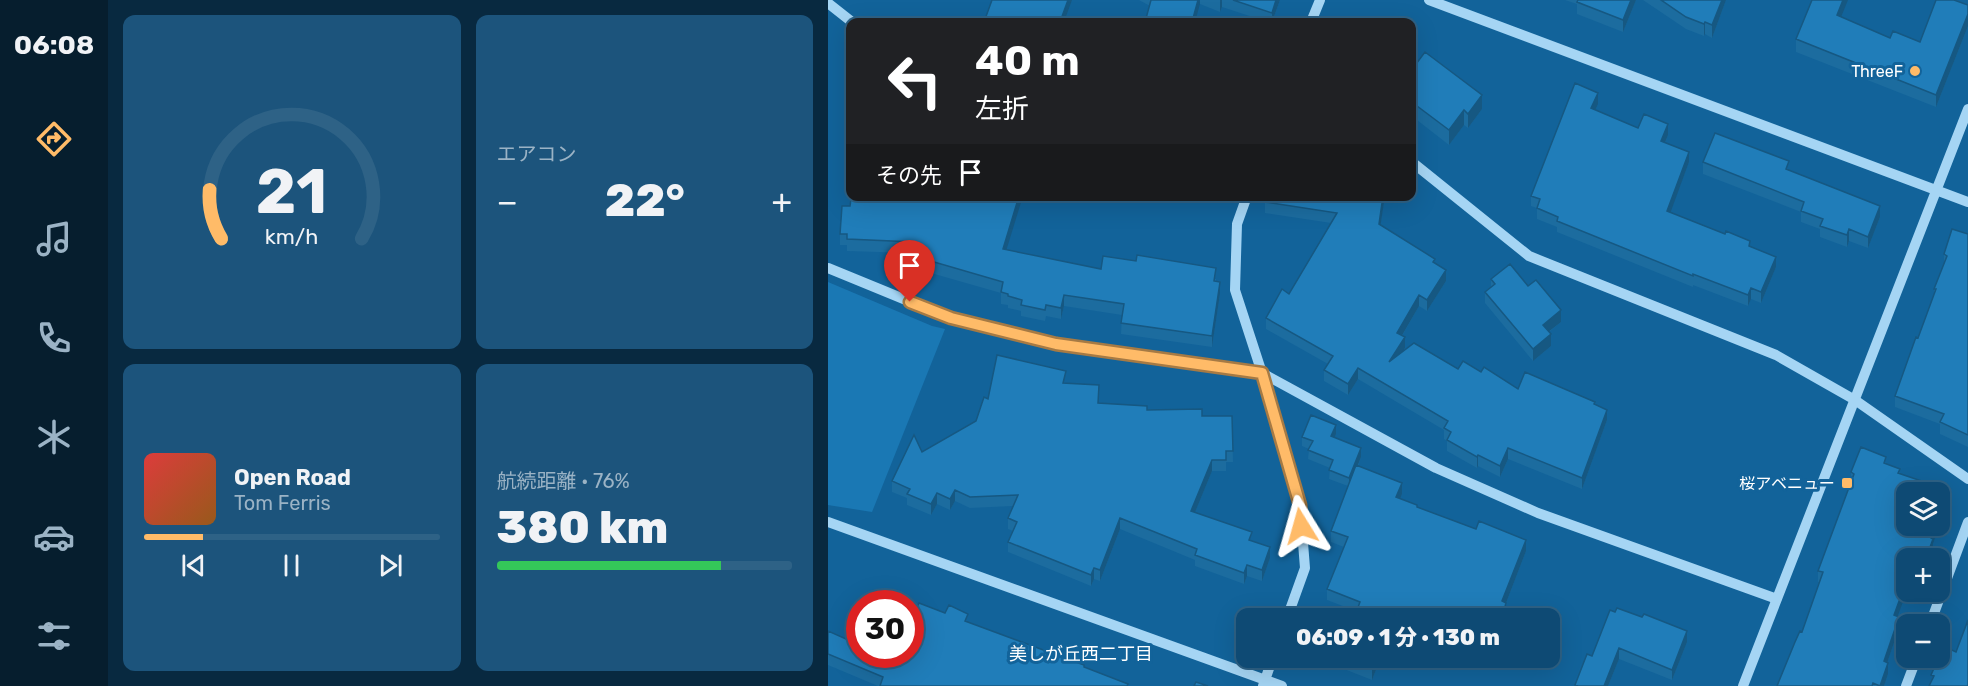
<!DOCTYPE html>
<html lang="ja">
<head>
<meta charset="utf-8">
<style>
  :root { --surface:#0e4a74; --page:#1c547c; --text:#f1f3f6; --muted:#9bb3c5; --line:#2e6286; --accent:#ffbb68 }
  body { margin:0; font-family:Rubik,"Noto Sans JP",sans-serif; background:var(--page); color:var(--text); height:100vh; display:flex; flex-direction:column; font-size:22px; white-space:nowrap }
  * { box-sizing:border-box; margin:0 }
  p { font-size:20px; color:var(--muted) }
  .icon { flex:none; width:33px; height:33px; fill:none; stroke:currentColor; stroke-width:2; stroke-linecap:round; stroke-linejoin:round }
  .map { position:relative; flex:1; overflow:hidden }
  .details { display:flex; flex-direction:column; gap:15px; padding:15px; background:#082940; width:720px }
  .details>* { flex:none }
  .top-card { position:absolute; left:18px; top:18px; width:570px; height:183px; border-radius:12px; box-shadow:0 6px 24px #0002,0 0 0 2px var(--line); background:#202124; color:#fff; overflow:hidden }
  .controls { position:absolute; left:1068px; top:482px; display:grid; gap:12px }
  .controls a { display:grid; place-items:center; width:54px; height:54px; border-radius:12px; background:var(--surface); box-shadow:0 6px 24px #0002,0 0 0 2px var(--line); font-size:30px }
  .speed { position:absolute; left:18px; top:590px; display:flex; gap:12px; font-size:30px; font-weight:700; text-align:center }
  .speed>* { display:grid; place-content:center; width:78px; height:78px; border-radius:50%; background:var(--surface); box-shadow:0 6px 24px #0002,0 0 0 2px var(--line); line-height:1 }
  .speed .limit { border:9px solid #d22; background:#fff; color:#111 }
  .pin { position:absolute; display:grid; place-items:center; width:51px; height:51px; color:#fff; margin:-62px -26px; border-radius:50% 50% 50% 0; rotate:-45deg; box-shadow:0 0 6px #0007 }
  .pin .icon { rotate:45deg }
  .me { position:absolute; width:66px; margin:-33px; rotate:352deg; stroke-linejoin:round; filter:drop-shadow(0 0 4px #0008) }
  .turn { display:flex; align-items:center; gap:21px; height:126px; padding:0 30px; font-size:27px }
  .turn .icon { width:78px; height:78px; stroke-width:2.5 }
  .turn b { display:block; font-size:42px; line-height:51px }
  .then { display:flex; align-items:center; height:57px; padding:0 30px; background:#0003; gap:12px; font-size:22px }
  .big { font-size:45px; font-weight:800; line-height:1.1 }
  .details .card { flex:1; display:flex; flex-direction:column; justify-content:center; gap:9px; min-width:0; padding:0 21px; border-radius:12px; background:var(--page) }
  .details .dial { align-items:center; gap:0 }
  .dial svg { height:156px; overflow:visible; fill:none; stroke:var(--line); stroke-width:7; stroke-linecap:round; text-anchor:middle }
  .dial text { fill:var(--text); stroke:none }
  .song { display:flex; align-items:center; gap:18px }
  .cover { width:72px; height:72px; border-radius:9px; background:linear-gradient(135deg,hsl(0 70% 55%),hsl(30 70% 35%)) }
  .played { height:6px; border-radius:3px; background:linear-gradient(90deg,var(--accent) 20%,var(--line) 20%) }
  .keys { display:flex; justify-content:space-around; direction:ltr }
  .heat { display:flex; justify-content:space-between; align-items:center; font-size:33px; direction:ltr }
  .charge { height:9px; border-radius:4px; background:linear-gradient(90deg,#34c759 76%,var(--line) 0) }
  .details .tiles { flex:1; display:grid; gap:15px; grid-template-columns:repeat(2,1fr) }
  .trip { position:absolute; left:408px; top:608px; width:324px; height:60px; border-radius:12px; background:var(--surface); box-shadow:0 6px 24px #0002,0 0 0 2px var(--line); font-weight:800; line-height:60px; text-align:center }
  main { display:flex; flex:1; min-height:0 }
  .menu { display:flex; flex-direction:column; width:108px; justify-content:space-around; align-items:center; background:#061e2e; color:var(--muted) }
  .menu .icon { width:42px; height:42px }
  .menu .on { color:var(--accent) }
  .menu b { font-size:27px; color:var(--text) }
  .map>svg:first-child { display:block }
  .green { fill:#1a78b4 }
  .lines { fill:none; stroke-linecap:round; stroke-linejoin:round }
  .minor { stroke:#a5d5f4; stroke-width:10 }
  .wall { fill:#1c6c9f }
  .shaded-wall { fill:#165882 }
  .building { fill:#207db9; stroke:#165882; stroke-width:1.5 }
  .route-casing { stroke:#a67a44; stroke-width:15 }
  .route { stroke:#ffbb68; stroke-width:10 }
  .poi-dot { fill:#ffbb68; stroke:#12639a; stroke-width:2 }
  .labels { text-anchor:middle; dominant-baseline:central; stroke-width:6; stroke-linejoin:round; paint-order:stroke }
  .poi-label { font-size:16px; fill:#fff; stroke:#12639a; text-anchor:end }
  .neighbourhood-label { font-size:18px; fill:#fff; stroke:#12639a }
</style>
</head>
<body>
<main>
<nav class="menu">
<b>06:08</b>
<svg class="icon on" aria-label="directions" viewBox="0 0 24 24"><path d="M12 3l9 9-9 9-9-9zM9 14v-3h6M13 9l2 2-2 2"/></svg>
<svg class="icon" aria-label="music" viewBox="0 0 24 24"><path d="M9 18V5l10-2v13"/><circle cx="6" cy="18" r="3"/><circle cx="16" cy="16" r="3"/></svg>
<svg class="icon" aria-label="phone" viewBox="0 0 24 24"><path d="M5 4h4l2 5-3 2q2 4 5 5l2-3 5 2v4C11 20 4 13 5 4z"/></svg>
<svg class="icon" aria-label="climate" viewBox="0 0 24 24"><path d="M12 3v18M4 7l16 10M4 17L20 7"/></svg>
<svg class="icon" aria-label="car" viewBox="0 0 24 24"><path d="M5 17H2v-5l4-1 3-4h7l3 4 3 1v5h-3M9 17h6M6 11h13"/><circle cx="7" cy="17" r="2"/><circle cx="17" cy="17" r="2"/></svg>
<svg class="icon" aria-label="filters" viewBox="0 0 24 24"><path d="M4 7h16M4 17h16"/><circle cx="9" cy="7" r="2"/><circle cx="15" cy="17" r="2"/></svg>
</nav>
<section class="details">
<div class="tiles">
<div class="card dial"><svg viewBox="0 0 100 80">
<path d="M14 69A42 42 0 1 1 86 69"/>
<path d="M14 69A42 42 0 0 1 8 44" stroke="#ffbb68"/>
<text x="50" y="56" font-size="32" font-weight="700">21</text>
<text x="50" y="72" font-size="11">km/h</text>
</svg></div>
<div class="card"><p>エアコン</p>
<div class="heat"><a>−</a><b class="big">22°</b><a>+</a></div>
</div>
<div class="card">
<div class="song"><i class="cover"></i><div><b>Open Road</b><p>Tom Ferris</p></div></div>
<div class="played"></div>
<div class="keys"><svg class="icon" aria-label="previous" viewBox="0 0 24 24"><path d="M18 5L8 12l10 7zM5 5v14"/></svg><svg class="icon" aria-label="pause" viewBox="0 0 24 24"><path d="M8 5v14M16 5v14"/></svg><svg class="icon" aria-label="next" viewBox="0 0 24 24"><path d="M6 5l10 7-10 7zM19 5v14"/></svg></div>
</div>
<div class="card"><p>航続距離 · 76%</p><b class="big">380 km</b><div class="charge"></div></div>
</div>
</section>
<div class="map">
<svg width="1140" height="686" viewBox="0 0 1140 686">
  <rect width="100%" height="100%" fill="#12639a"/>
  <!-- green -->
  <path class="green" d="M 0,282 L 104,326 L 117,329 L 44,512 L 0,505 Z"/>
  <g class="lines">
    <!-- minor -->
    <path class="minor" d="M 601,0 L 1140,202
      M 0,3 L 24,22
      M 483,22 L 492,0
      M 584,162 L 701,256 L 948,355 L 1027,400 L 1140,479
      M 419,196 L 409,224 L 407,290 L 434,373 L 472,505 L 477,568 L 459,618
      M 0,268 L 122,318 L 228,343 L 434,373 L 608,468 L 710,513 L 949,599
      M 0,522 L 454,686
      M 1102,624 L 1140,522
      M 435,686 L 445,657
      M 915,686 L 1140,109
      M 1078,686 L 1089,657"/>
  </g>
  <!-- wall -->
  <path class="wall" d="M 311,0 L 452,0 L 444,22 L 440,22 L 394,7 L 392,12 L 372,4 L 322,6 Z
    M 737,0 L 808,0 L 795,32 L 749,14 L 749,4 Z
    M 815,0 L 898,0 L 884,38 L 877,34 L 876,36 L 858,29 Z
    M 1140,5 L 1140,26 L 1108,107 L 968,52 L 968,39 L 1013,17 L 1062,38 L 1092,42 Z
    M 584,67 L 654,109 L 640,128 L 636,125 L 621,145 L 589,120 L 586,124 L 584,122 Z
    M 770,104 L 767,110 L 810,128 L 840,135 L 837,143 L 861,162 L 842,212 L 922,246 L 948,267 L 933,303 L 923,299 L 920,306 L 865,285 L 865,287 L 729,232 L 729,227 L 709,219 L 709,208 L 703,206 L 703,196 Z
    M 875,162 L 961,170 L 1052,217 L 1040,248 L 1021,241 L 1019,247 L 992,237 L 992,229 L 973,222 L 973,212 L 875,174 Z
    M 557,196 L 552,225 L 607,263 L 618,281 L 599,311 L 591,306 L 574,336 L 577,348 L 575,352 L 630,369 L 653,372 L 690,389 L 767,404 L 779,420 L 754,489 L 680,459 L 672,477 L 650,466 L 649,468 L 619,451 L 619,441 L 616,439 L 616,430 L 530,379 L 520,395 L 496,381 L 496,370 L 500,364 L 438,329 L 438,318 L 461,294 L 503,223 L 437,213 L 437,202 Z
    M 22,206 L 178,250 L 273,269 L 388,279 L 388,282 L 392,294 L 384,347 L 293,334 L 294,315 L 236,306 L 233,319 L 218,316 L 217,321 L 193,316 L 193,311 L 180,308 L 180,305 L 173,304 L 173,293 L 82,267 L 82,253 L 19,251 L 19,245 L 12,245 L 12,234 Z
    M 1140,234 L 1140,447 L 1112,434 L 1112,424 L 1067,407 L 1067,396 L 1090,338 L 1106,295 L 1106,289 L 1116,265 L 1116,254 Z
    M 663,279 L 700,286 L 733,322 L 721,332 L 723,346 L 705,361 L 657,303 L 657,292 L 663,287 Z
    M 238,383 L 271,403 L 374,416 L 404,416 L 405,462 L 398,462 L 398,471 L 384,471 L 367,512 L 424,541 L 442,558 L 434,581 L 419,576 L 416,584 L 367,566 L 367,560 L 292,529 L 272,581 L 266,579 L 263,586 L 180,552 L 180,542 L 185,531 L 180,529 L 180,518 L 185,506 L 142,508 L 127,501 L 122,510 L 109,504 L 103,515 L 79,505 L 79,498 L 64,492 L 64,481 L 94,452 L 148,421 L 160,399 Z
    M 508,434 L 506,437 L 533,457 L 530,466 L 574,494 L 572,499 L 589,507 L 698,551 L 678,603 L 678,610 L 696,618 L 526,618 L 528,611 L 499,600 L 499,589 L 516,547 L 503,542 L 503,531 L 520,486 L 501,479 L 502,468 L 480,459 L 481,449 L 474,446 L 474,437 Z
    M 1058,463 L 1072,473 L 1120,501 L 1105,544 L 1105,550 L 1078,558 L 1079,591 L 1069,616 L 1071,628 L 1059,663 L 1060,674 L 1056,686 L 949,686 L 974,632 L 991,582 L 990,582 L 990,571 L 1023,482 L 1023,472 Z
    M 787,612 L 859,642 L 844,680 L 791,659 L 780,686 L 747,686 Z
    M 85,617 L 140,622 L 256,667 L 300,686 L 50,686 L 0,665 L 0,631 L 18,639 L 28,637 L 82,654 Z
    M 511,657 L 553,657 L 544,680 L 511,667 Z
    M 674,657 L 687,657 L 686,661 Z"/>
  <!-- shaded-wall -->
  <path class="shaded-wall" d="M 240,0 L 244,0 L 236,22 L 232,22 Z
    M 370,0 L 372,0 L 372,4 L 367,22 L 364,22 Z
    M 392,0 L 394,0 L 394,7 L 392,12 Z
    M 448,0 L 452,0 L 444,22 L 444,13 Z
    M 803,0 L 808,0 L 795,32 L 795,20 Z
    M 894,0 L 898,0 L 884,38 L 884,25 Z
    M 1015,0 L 1020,0 L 1009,27 L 1009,15 Z
    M 1140,14 L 1140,26 L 1108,107 L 1108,95 Z
    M 877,22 L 877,34 L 876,36 L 876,24 Z
    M 770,93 L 770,104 L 763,119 L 763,108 Z
    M 654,95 L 654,109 L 640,128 L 640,114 Z
    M 589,106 L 589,120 L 586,124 L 586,110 Z
    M 636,110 L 636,125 L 621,145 L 621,130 Z
    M 840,124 L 840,135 L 833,152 L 833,141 Z
    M 861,152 L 861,162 L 839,222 L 839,211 Z
    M 191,196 L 195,196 L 175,261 L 175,249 Z
    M 555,196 L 557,196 L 551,235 L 551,224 Z
    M 1052,206 L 1052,217 L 1040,248 L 1040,237 Z
    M 1021,229 L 1021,241 L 1019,247 L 1019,235 Z
    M 948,257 L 948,267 L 933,303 L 933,292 Z
    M 618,270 L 618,281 L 599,311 L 599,300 Z
    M 392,282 L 392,294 L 384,347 L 384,336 Z
    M 923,288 L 923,299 L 920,306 L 920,295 Z
    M 236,295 L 236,306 L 233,319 L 233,308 Z
    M 591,295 L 591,306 L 569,344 L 569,333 Z
    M 733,310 L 733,322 L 715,336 L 715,325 Z
    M 723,334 L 723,346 L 705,361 L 705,349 Z
    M 577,337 L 577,348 L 561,373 L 561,362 Z
    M 530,368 L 530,379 L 520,395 L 520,384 Z
    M 779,410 L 779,420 L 754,489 L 754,478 Z
    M 508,425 L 508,434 L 503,445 L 503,436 Z
    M 533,448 L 533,457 L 521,487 L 521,478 Z
    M 680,448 L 680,459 L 672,477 L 672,466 Z
    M 650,455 L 650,466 L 649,468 L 649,457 Z
    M 384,460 L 384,471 L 363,522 L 363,511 Z
    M 574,483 L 574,494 L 568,509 L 568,497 Z
    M 127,490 L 127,501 L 122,510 L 122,499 Z
    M 1120,490 L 1120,501 L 1105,544 L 1105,550 L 1102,558 L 1098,558 L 1108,525 L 1112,525 L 1112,515 Z
    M 109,493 L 109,504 L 103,515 L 103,504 Z
    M 292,518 L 292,529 L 272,581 L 272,570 Z
    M 698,540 L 698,551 L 678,603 L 678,614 L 677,618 L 674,601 Z
    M 442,547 L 442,558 L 434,581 L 434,570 Z
    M 419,565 L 419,576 L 416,584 L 416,573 Z
    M 266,568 L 266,579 L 263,586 L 263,575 Z
    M 1078,582 L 1079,591 L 1066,626 L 1066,615 Z
    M 1071,617 L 1071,628 L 1056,672 L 1056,661 Z
    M 859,631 L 859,642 L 844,680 L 844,670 Z
    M 791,648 L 791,659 L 780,686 L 776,686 Z
    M 548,657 L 553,657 L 544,680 L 544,669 Z
    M 1060,663 L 1060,674 L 1056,686 L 1052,686 Z"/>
  <!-- building -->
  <path class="building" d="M 164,0 L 240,0 L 232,22 L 156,22 Z
    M 323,0 L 370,0 L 364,22 L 317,22 Z
    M 405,0 L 448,0 L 444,13 Z
    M 750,0 L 803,0 L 795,20 L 749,2 Z
    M 833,0 L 894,0 L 884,25 L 877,22 L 876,24 L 858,17 Z
    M 984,0 L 1015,0 L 1009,15 L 1062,38 L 1065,31 L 1092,42 L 1108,0 L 1126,0 L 1140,5 L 1140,14 L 1108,95 L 968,39 Z
    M 597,52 L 654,95 L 640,114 L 636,110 L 621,130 L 589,106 L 586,110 L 584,108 L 584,67 L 585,68 Z
    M 747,83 L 770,93 L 763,108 L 810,128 L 816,114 L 840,124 L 833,141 L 861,152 L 839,211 L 897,234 L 898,231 L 922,241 L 921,246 L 948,257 L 933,292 L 923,288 L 920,295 L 865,274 L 865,276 L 729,221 L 730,217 L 709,208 L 712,199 L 703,196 Z
    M 887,133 L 961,161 L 958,169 L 1052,206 L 1040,237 L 1021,229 L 1019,235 L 992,226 L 995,219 L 973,211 L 976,202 L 875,162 Z
    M 71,196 L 191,196 L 175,249 L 273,269 L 275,256 L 308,261 L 309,255 L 388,268 L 386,281 L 392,282 L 384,336 L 293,323 L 296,304 L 236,295 L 233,308 L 218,305 L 217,310 L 193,305 L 194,300 L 180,296 L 180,294 L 173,292 L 175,282 L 82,255 L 86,242 L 19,239 L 19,234 L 12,234 L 14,206 L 22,206 L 23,199 L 70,201 Z
    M 438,196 L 555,196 L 551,224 L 607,259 L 605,262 L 618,270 L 599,300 L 591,295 L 569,333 L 577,337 L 561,362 L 586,343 L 630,369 L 635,361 L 653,372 L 656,367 L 690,389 L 697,372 L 767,402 L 766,404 L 779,410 L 754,478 L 680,448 L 672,466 L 650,455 L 649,457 L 619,440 L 623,432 L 616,428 L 620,421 L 530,368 L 520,384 L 496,370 L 505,356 L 438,318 L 454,289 L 461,294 L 509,213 L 437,202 Z
    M 1124,229 L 1140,234 L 1140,435 L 1112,422 L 1116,414 L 1067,396 L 1088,337 L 1090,338 L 1108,289 L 1106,289 L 1119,256 L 1116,254 Z
    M 682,264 L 700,286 L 708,280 L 733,310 L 715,325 L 723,334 L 705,349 L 657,292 L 667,284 L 663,279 Z
    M 169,355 L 238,371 L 235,383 L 271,385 L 270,403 L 319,406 L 319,410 L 374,409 L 374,416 L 404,416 L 405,451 L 398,451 L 398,460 L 384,460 L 363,511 L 424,532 L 421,540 L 442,547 L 434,570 L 419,565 L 416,573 L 367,555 L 369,549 L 292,518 L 272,570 L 266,568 L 263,575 L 180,542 L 189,522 L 180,518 L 190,495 L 142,497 L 127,490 L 122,499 L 109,493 L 103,504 L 79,494 L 82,489 L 64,481 L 86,435 L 94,452 L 148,421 L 156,397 L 160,399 Z
    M 483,415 L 508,425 L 503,436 L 533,448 L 521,478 L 501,470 L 505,460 L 480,450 L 485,441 L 474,437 Z
    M 1033,447 L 1058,457 L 1056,463 L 1072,469 L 1070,473 L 1120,490 L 1112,515 L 1112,492 L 1078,492 L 1078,525 L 1108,525 L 1103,538 L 1105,539 L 1098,558 L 1078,558 L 1078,582 L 1066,615 L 1071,617 L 1056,661 L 1060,663 L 1052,686 L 1045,683 L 1044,686 L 949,686 L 967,642 L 972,631 L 974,632 L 995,572 L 990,571 L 1026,474 L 1023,472 Z
    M 528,465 L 574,483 L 568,497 L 589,505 L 589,507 L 648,529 L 651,521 L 698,540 L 674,601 L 678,603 L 676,610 L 696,615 L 696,618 L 579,618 L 566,612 L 563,618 L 526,618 L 532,602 L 499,589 L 520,537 L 503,531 Z
    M 91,603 L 117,613 L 121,605 L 140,614 L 137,621 L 256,665 L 256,667 L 300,684 L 299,686 L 52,686 L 55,677 L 0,654 L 0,631 L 18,639 L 20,634 L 28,637 L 31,629 L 32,654 L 82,654 L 82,616 L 85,617 Z
    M 789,608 L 814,617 L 816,614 L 859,631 L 844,670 L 791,648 L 776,686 L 750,686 L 747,685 L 759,654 L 764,656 L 782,610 L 787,612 Z
    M 1140,620 L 1140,686 L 1101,686 L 1106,676 L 1103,675 L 1111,657 L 1112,657 L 1115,646 L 1128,652 Z
    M 514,657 L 548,657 L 544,669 Z
    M 368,682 L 380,686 L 366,686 Z"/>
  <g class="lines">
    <defs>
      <path id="route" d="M 82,302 L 123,318 L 228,344 L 434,373 L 472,505 L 473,526"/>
    </defs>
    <!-- route casing -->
    <use href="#route" class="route-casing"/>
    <!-- route -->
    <use href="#route" class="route"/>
  </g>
  <!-- markers -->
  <g class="poi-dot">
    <circle cx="1087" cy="71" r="6"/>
    <rect x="1013" y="477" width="12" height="12" rx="3"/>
  </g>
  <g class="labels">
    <!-- poi labels -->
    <g class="poi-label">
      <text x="1075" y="71">ThreeF</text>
      <text x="1007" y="483">桜アベニュー</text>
    </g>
    <!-- neighbourhood labels -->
    <g class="neighbourhood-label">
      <text x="253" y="654">美しが丘西二丁目</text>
    </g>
  </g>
</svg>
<div class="controls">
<a><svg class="icon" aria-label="layers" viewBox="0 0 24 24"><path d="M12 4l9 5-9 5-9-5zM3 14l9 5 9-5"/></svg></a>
<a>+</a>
<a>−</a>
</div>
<div class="speed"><div class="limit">30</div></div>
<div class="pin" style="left:82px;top:302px;background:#d93025"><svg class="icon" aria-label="arrive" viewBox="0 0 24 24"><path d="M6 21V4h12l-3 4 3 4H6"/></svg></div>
<svg class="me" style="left:473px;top:526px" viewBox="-20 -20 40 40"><path d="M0-17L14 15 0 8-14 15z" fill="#ffbb68" stroke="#fff" stroke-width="4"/></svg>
<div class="trip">06:09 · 1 分 · 130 m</div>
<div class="top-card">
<div class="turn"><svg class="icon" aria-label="left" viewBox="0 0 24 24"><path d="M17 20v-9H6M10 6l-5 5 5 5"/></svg><div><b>40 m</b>左折</div></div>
<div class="then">その先<svg class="icon" aria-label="arrive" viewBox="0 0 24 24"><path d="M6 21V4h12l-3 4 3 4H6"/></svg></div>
</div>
</div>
</main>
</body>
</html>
